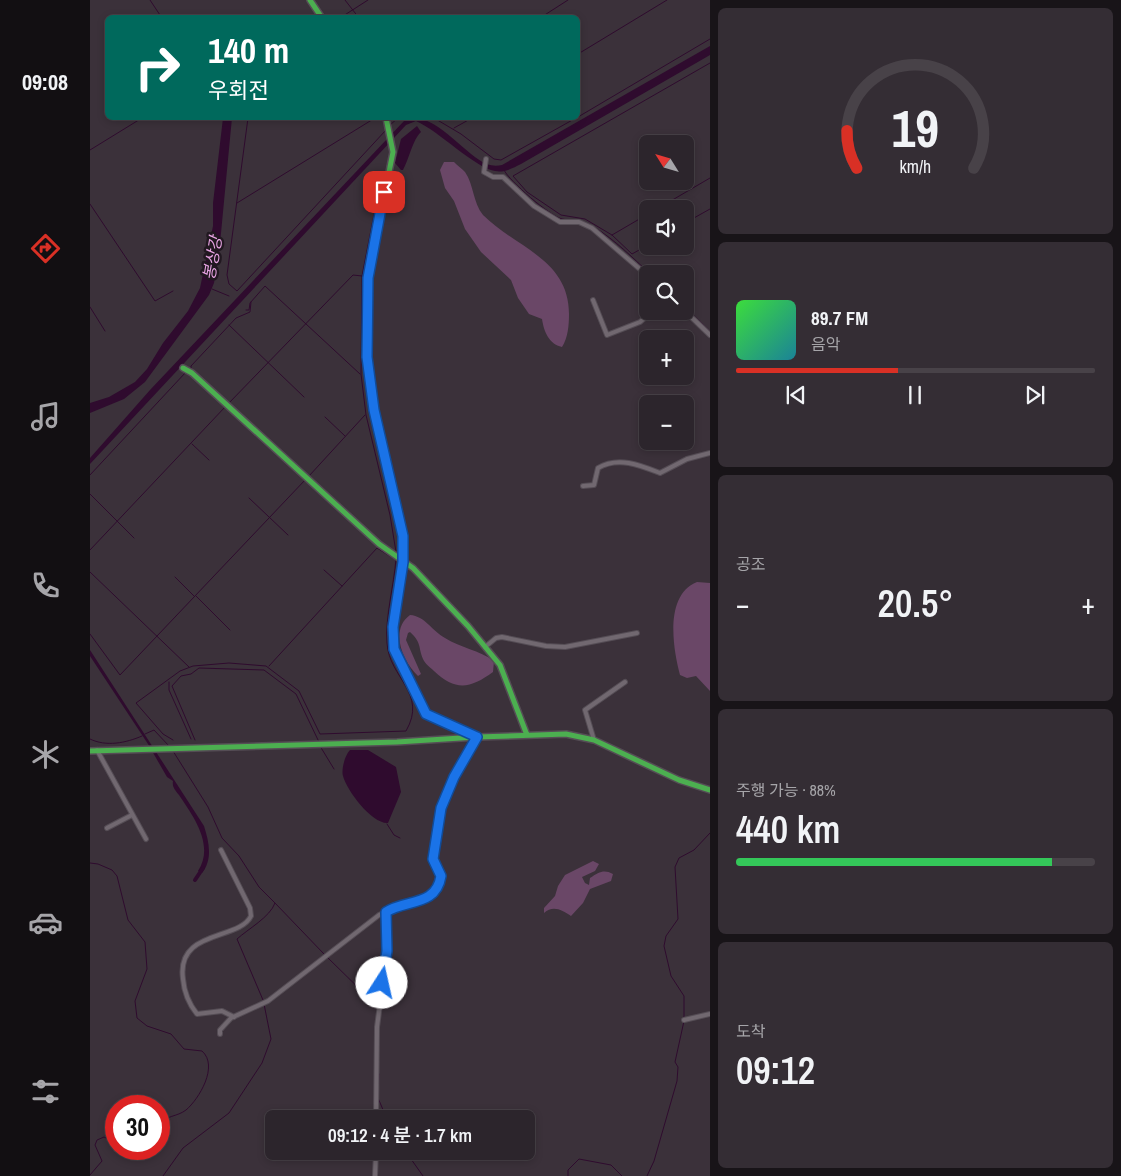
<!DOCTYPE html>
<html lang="ko">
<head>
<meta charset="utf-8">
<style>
  :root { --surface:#2c252c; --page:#342d34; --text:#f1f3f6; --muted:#a6a5a9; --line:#484248; --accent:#d93025 }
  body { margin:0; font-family:"Archivo Narrow","Noto Sans KR",sans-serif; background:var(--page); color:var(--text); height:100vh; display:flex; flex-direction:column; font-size:19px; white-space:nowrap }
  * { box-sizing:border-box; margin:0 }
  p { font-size:16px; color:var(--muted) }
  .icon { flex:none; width:28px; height:28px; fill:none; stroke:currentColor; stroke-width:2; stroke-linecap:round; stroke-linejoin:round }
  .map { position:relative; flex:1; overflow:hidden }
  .side { display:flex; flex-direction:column; gap:8px; padding:8px; background:#181418; width:411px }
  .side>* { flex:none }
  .top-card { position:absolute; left:15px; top:15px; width:475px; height:105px; border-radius:8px; box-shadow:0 2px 8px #0003,0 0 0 1px var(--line); background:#00695c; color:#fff; overflow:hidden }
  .needle { width:32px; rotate:307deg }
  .controls { position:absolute; left:549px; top:135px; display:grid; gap:10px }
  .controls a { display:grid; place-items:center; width:55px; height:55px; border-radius:8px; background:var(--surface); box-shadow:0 2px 8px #0003,0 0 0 1px var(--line); font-size:25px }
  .speed { position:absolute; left:15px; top:1095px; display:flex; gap:10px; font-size:25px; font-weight:700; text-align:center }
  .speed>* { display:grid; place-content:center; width:65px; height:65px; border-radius:50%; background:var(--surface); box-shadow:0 2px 8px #0003,0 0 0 1px var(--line); line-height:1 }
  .speed .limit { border:8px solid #d22; background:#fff; color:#111 }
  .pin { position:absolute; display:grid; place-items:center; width:42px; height:42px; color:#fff; margin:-21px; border-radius:10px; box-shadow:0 2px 8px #0006 }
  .me { position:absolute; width:55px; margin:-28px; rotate:10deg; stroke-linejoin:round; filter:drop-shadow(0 0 4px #0008) }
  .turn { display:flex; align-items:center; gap:18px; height:105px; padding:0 20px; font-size:22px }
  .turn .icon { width:65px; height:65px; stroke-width:2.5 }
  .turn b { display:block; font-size:35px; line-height:42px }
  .big { font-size:38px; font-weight:600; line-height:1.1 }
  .side .widget { flex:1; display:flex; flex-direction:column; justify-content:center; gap:8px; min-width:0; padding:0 18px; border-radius:8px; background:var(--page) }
  .side .dial { align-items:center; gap:0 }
  .dial svg { height:130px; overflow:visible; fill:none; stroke:var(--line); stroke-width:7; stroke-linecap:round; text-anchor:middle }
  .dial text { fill:var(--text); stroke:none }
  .song { display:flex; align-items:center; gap:15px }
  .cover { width:60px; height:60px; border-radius:8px; background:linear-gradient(135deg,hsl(120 70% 55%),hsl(190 70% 35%)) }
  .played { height:5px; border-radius:2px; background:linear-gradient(90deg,var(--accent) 45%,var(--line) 45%) }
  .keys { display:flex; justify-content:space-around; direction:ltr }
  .heat { display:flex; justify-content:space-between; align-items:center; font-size:28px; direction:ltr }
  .charge { height:8px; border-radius:4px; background:linear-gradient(90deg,#34c759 88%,var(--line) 0) }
  .trip { position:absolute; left:175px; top:1110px; width:270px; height:50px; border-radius:8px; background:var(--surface); box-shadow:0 2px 8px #0003,0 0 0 1px var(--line); font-weight:600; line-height:50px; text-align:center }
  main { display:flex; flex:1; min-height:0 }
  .tabs { display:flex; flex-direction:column; width:90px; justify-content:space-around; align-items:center; background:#120f12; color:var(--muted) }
  .tabs .icon { width:35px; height:35px }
  .tabs .selected { color:var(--accent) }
  .tabs b { font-size:22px; color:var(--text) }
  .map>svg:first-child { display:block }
  .green { fill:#6a4767 }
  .water { fill:#2f0b2e }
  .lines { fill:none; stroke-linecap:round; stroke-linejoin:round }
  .stream { stroke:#2f0b2e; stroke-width:1 }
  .canal { stroke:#2f0b2e; stroke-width:4 }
  .street-casing { stroke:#554d55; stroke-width:6 }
  .fast-casing { stroke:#554d55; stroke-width:8 }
  .slow-casing { stroke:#554d55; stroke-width:8 }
  .street { stroke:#716870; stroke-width:4 }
  .fast { stroke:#4caf50; stroke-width:5 }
  .slow { stroke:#ffc107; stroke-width:5 }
  .route-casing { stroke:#114b97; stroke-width:12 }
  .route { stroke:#1a73e8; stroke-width:9 }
  .labels { text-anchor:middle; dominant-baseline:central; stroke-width:5; stroke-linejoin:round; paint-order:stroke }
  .water-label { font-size:16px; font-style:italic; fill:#e8a4e3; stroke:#211820 }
</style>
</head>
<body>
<main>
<nav class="tabs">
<b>09:08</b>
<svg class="icon selected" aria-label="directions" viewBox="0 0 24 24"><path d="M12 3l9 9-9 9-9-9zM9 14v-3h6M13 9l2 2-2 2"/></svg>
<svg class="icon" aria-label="music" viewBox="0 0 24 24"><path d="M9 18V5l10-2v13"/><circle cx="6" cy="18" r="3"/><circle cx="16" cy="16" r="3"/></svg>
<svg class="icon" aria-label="phone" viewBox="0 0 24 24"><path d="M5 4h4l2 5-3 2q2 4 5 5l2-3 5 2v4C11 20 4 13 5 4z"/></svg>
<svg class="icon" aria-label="climate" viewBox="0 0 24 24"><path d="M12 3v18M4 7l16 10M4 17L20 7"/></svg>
<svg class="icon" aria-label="car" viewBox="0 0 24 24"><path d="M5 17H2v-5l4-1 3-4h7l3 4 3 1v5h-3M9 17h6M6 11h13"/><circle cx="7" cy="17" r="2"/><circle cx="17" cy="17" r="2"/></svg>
<svg class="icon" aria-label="filters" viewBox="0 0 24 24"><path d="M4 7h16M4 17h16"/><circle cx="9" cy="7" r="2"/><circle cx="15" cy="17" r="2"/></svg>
</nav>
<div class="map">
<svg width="620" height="1176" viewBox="0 0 620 1176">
  <rect width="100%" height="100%" fill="#3b313a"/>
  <!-- green -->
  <path class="green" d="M 354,162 L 364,162 C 367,165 372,169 375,172 C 384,185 383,203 393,215 C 426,248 479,259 479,314 C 479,325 478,338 472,347 C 459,344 454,332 452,319 L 439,314 L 428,298 L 421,280 L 391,252 L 375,229 L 364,201 L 355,188 L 350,170 Z
    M 607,582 L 620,583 L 620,691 L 606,676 L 597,678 L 590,675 C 583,649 574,595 607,582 Z
    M 320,615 C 335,616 342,631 355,638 C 371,648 389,650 404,661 L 403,672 C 381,688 366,692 344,671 C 341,668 335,664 333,659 C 328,647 332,643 320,632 L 318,633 L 316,640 L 331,674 L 328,676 C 313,662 299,630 320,615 Z
    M 503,861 L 509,864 L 505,871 L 492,877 L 495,883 L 499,885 L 500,878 C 509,872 514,869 523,874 L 521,881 L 500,889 L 493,903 L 481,916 C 472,910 463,905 454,913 L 454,908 L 465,896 L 468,886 L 475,875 Z"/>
  <!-- water -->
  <path class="water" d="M 620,46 L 620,55 L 431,164 C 423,168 414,173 405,171 C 385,168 349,131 326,121 L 316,125 L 0,464 L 0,458 L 60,390 L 314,121 C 340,105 375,156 397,164 C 402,166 407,166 412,165 Z
    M 133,118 L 142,118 L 141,128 L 129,254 L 124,283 L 119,295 L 55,382 L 34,399 L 0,413 L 0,403 L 19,397 L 45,382 L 57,369 L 73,343 L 98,311 L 110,288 L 123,226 L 123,203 Z
    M 327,126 L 331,132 C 323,139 319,159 313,170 L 311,170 L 305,163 L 311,139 Z
    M 0,650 L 114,826 C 119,842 123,859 112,873 L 108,871 C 125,845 103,816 89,795 C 85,790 82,787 83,781 L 77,777 L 58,744 L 0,656 Z
    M 260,750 L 278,750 L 306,767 L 311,792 L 298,823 C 282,824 257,791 253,776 C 251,770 255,755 260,750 Z"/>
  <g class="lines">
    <!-- stream -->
    <path class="stream" d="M 60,0 L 72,18
      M 255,0 L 269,18
      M 250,18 L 278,0
      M 450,18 L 478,0
      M 488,54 L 577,0
      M 488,117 L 620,39
      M 158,118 L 137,275 L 139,284 L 147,291 L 296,130
      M 344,118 L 371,134 L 404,159 L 411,160 L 486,118
      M 300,125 L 308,118
      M 364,128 L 382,118
      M 0,150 L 52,118
      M 414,170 C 419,181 460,216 472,219 C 486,222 491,218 504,227 C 525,240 542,257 560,274
      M 292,174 L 272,276 L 271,374 L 276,415 L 300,515 L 306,552
      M 147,203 L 285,118
      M 0,204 L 65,301 L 83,291
      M 567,209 L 620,178
      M 595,223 L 620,209
      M 522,235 L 558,214
      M 558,245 L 542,254 L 522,235 L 495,219 L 471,215 L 437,192 L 423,176 L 620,63
      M 122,289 L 139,296
      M 0,307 L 15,331
      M 595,307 L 620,331
      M 156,310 L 159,310 L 160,303 L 175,286 L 270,374
      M 139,325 L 214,397
      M 101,369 L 101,366 L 146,318 L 160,312 L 161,302
      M 138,404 L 263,275 L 272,276
      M 235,417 L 255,436
      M 102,444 L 119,460
      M 0,475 L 96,372
      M 219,476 L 275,415
      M 0,494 L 44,538
      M 159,498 L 198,535
      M 0,550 L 136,406
      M 234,570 L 252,586
      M 0,572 L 99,667
      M 85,577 L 104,596
      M 106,596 L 140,630
      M 0,634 L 30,675 L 216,479
      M 179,666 L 287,548 L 306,560
      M 79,682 L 79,690 L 101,739
      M 55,734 L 64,730 L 79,746
      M 0,739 C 16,747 36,743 52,736
      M 83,740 L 73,734 L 46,703 L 90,671 L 103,666 L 139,663 L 176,666 L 209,691 L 230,734 L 316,731 C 338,693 299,678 297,643 C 295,617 304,585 306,559
      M 105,740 L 82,686 L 91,676 L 101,674 L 109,668 L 174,670 L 206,694 L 229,742
      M 230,746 L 244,769
      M 83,751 L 118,807 L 132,838 L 149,856 L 169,887 L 185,903 C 180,917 158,929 147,939 L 173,1000
      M 297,824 L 304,835 L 310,838
      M 0,863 L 8,864 L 22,870 L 27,876 L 38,920 L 55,942 L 57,969 L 45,1001 L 47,1018 L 57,1026 L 81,1034 L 94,1049 L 112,1051 C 129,1066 109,1099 96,1110 C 87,1117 76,1115 69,1125
      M 185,903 L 234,954
      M 237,957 L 285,1004
      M 289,1074 L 288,1098 L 297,1119
      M 328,1151 L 321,1159 L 333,1176
      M 0,1175 L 12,1161 L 5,1145 L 7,1140 L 14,1137 L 26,1142
      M 73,1176 L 93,1148 L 139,1113 L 172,1063 L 181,1039 L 174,1004
      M 478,1176 L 478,1170 L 489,1159 L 521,1165 L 532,1176
      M 557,1176 L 564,1161 L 587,1081 L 588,1067 L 585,1062 L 594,1021 L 594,996 L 581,976 L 574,946 L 576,936 L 588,919 L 585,867 L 589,858 L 604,850 L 620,833"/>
    <!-- canal -->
    <path class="canal" d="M 105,880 L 113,868"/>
    <defs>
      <path id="street" d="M 396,159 L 394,172 L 403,177 L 413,177 L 444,206 L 470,222 L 489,222 L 502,228 L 558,276
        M 503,300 L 517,335 L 550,322 L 563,311
        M 595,311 L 620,335
        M 493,486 L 504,485 L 508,468 C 528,456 550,465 570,473 L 597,459 L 620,453
        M 395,647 L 406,638 L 412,637 L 456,646 L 475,647 L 547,633
        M 504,740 L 495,710 L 535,682
        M 7,750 L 56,839
        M 17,828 L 42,815
        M 131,850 L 160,908 L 161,916 C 149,941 86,929 93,979 C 94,991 99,1004 107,1014 L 132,1011 L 144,1017
        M 594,1020 L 620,1014
        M 130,1034 L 130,1030 L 141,1018 L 178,1001 L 289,915 C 307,906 327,905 343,895 L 351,876 L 343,859 L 351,808 L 364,777 L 387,737
        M 286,1119 L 287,1027 L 297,951 L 296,912
        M 285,1176 L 286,1151"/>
      <path id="fast" d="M 220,0 L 232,18
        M 296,118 L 303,152 L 278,278 L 277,357 L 284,410 L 303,494
        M 93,368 L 102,373 L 289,544 L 323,568 L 378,626 L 410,665 L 437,735
        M 311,666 L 336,714 L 387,737 L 476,734 L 504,740 L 589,780 L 620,790
        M 0,751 L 307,742 L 387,737"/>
      <path id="slow" d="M 303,494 C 310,521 314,542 312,571 C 310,604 295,634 311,666"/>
    </defs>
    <!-- street casing -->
    <use href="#street" class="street-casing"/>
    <!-- fast casing -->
    <use href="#fast" class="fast-casing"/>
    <!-- slow casing -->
    <use href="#slow" class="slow-casing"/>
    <!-- street -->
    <use href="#street" class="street"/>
    <!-- fast -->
    <use href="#fast" class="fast"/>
    <!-- slow -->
    <use href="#slow" class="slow"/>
  </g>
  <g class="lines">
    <defs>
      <path id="route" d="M 292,983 L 297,951 L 296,912 C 316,899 346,907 351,876 L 343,859 L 351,808 L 364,777 L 387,737 L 336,714 L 304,649 L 303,627 L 313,562 L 313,536 L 284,410 L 277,357 L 278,278 L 294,192"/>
    </defs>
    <!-- route casing -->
    <use href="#route" class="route-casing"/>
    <!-- route -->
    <use href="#route" class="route"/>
  </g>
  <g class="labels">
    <!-- water labels -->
    <g class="water-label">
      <text transform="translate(122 258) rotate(-80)">봉상강</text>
    </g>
  </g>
</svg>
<div class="controls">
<a><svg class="needle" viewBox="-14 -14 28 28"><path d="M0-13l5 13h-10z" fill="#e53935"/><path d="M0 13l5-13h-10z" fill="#a6a5a9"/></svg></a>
<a><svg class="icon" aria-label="sound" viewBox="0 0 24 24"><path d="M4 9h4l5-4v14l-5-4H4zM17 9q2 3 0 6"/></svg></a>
<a><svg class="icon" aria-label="search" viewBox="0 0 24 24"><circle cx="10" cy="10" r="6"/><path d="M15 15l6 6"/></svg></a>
<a>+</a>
<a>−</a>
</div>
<div class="speed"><div class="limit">30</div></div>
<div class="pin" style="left:294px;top:192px;background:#d93025"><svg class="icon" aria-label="arrive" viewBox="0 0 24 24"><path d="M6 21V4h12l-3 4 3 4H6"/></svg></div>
<svg class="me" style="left:292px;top:983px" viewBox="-20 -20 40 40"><circle r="19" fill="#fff"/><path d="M0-13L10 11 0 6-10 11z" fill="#1a73e8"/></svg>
<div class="trip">09:12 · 4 분 · 1.7 km</div>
<div class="top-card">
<div class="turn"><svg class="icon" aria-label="right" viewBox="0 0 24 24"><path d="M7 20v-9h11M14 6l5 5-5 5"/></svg><div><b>140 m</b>우회전</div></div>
</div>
</div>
<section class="side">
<div class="widget dial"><svg viewBox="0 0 100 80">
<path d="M14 69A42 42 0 1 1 86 69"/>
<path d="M14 69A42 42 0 0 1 8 46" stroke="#d93025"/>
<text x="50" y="56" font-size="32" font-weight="700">19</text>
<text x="50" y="72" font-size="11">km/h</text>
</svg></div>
<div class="widget">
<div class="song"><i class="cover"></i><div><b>89.7 FM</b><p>음악</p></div></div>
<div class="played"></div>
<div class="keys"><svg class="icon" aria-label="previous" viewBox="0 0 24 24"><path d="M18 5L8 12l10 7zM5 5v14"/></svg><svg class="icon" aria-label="pause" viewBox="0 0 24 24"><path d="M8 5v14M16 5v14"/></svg><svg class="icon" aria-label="next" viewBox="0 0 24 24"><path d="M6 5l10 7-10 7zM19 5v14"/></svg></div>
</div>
<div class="widget"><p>공조</p>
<div class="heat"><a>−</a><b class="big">20.5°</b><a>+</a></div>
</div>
<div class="widget"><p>주행 가능 · 88%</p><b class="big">440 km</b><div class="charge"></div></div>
<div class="widget"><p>도착</p><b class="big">09:12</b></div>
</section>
</main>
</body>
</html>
